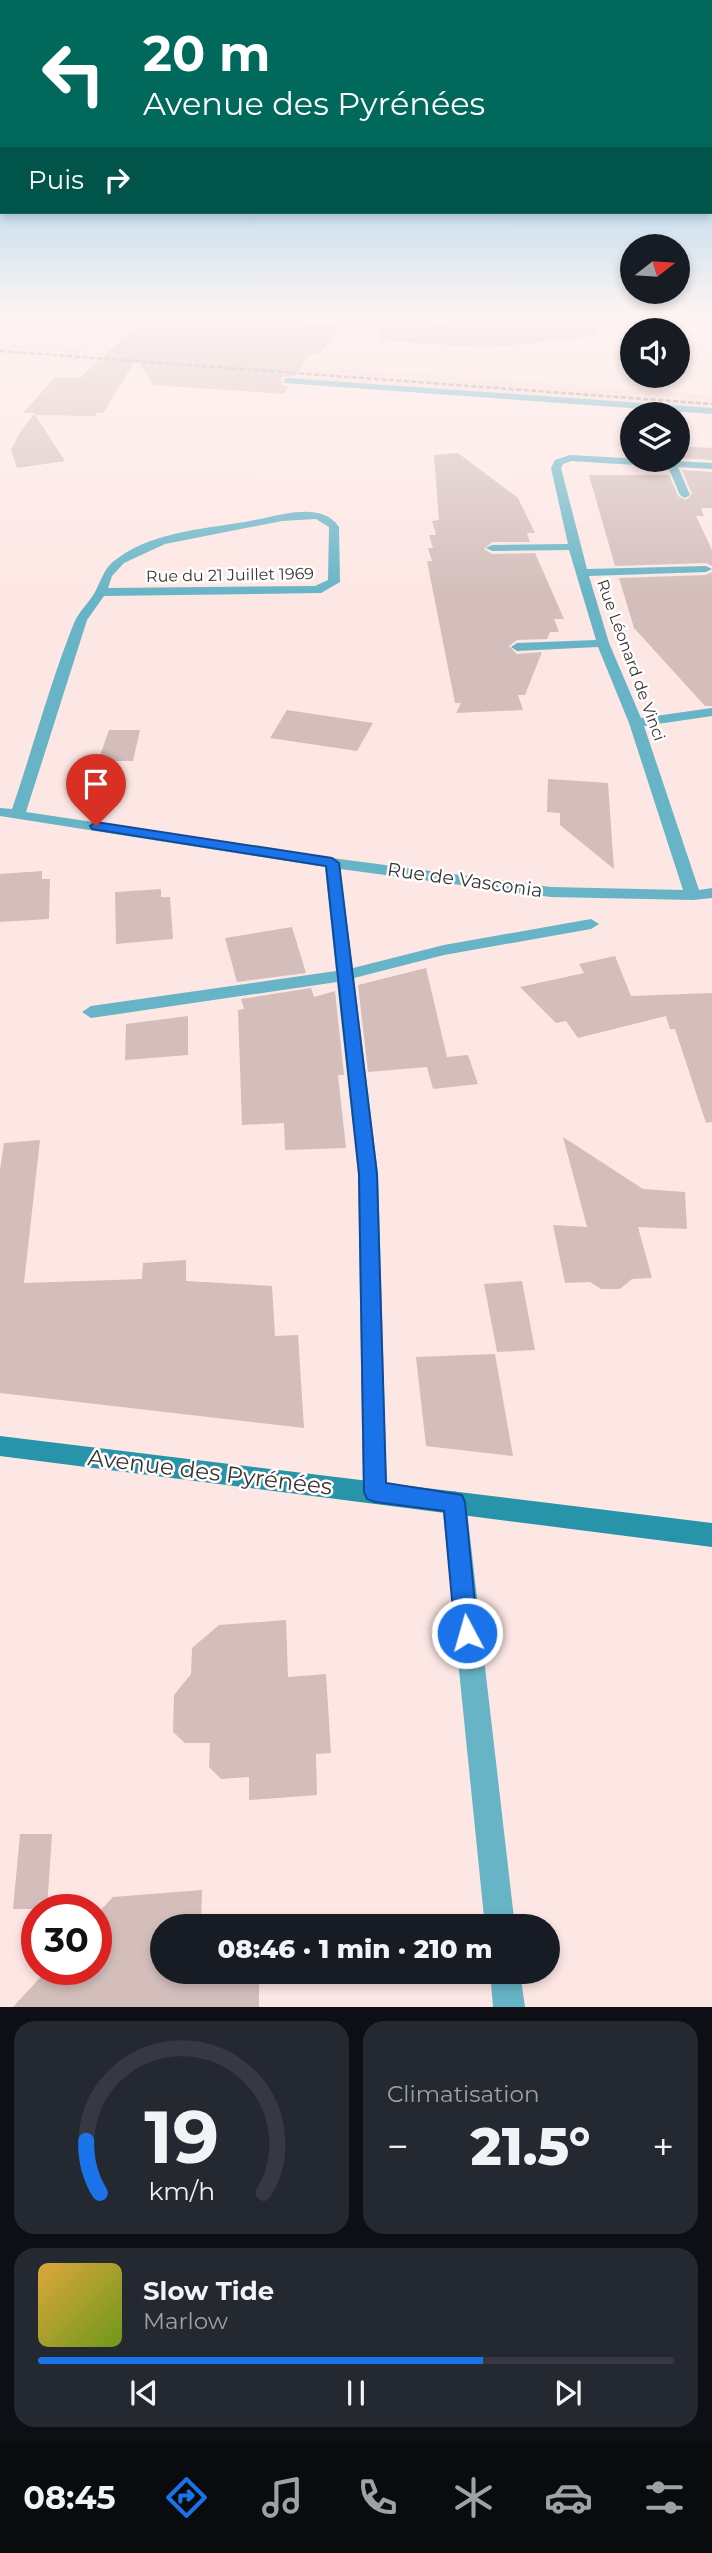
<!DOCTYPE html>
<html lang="fr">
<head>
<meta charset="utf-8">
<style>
  :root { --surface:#171b24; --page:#242831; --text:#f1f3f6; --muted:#9ea1a6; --line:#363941; --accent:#1a73e8 }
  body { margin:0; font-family:Montserrat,sans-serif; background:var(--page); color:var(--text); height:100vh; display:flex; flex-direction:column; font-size:26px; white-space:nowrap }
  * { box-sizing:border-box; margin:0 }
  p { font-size:23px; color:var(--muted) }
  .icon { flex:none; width:38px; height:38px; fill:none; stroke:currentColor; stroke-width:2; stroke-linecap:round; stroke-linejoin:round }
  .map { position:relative; height:2007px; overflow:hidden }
  .sheet { display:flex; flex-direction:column; gap:14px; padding:14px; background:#0d0f14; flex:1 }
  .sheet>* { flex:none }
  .banner { position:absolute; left:0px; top:0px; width:712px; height:214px; box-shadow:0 4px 10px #0003; background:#00695c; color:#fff; overflow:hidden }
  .needle { width:46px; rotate:73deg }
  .controls { position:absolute; left:620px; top:234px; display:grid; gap:14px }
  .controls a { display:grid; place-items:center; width:70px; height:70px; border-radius:50%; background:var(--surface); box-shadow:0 4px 10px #0003; font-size:35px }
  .speed { position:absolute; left:21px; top:1894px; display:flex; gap:14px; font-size:35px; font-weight:700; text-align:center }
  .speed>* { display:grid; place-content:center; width:91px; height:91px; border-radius:50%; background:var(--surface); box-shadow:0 4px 10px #0003; line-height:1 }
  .speed .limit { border:10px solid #d22; background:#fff; color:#111 }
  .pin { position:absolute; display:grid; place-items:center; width:60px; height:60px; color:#fff; margin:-72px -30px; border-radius:50% 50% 50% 0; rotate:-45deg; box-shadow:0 0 7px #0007 }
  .pin .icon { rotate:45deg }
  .me { position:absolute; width:77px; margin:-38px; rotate:354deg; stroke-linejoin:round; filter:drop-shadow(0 0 5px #0008) }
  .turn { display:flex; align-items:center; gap:24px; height:147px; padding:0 28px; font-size:32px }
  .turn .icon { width:91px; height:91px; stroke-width:2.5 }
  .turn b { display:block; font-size:49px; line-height:60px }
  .then { display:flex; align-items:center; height:66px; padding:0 28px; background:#0003; gap:14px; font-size:26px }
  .big { font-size:52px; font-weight:800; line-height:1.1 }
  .sheet .tile { flex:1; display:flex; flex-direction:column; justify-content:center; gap:10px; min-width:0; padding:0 24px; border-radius:21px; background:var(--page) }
  .sheet .dial { align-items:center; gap:0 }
  .dial svg { height:182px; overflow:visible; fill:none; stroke:var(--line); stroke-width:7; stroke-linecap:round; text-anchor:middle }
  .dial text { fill:var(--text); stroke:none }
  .song { display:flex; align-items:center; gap:21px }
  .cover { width:84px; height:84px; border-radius:10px; background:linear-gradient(135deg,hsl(40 70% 55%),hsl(80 70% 35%)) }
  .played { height:7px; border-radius:4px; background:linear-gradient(90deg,var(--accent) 70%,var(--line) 70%) }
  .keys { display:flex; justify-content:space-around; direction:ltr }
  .heat { display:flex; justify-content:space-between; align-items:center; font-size:38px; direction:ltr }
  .sheet .tiles { flex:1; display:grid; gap:14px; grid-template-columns:1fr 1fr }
  .tile:last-child { grid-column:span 2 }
  .trip { position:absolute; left:150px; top:1914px; width:410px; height:70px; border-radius:35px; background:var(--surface); box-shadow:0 4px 10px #0003; font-weight:800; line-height:70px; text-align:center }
  .menu { display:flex; height:112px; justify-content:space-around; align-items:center; background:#090b0e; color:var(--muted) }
  .menu .icon { width:49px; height:49px }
  .menu .active { color:var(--accent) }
  .menu b { font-size:32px; color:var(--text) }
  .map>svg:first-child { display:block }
  .built { fill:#f6d8d4 }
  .building { fill:#d3bebb }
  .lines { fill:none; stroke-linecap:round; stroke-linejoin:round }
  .street { fill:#66b4c6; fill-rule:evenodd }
  .secondary { fill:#2894a9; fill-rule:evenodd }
  .rail { stroke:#9f908e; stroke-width:2.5; stroke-dasharray:5 2.5; stroke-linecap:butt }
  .route { fill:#1a73e8; stroke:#114b97; stroke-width:2 }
  .labels { text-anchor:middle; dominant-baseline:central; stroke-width:5; stroke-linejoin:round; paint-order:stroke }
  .far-street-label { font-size:16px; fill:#3c3433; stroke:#fff }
  .street-label { font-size:19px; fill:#3c3433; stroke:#fff }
  .near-street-label { font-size:23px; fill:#3c3433; stroke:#fff }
</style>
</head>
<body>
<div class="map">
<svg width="712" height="2007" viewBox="0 0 712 2007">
  <rect width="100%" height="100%" fill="#fde7e4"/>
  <!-- built -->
  <path class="built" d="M 0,343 L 712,395 L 712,410 L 0,357 Z"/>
  <!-- building -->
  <path class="building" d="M 147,315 L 235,317 L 342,325 L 319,355 L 310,354 L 295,376 L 282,377 L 282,385 L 289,386 L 284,394 L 153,385 L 137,358 L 103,413 L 97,413 L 95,416 L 35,415 L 65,461 L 17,468 L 11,450 L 20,432 L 35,413 L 23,413 L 55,377 L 80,378 Z
    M 381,315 L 384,318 L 471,326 L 477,320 L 447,315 L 595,315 L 596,336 L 488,348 L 380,340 Z
    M 677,446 L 712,448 L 712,460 L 677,458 Z
    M 458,453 L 518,498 L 535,533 L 527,533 L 530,542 L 492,542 L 484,549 L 492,554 L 535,553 L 564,619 L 554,619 L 559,632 L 550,632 L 547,639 L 517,640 L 509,646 L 517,654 L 542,652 L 525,695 L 518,695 L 523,710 L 456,713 L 461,703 L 455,703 L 427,561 L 432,561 L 428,548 L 433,548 L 429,535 L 436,535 L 432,521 L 439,520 L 434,455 Z
    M 682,470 L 712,472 L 712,508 L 701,508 L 704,516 L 696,516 L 712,550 L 712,566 L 706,563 L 615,566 L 589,475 L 669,475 L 678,496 L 686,500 L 692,494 Z
    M 712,572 L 712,706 L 705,706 L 634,628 L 619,578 L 706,575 Z
    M 287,710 L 373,723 L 357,751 L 270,738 Z
    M 109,730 L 140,730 L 133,761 L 98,761 Z
    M 548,779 L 608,783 L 614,869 L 560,825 L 560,813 L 547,812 Z
    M 42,871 L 42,879 L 50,879 L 49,919 L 0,922 L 0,874 Z
    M 161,889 L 161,897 L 170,897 L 173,939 L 116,944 L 115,892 Z
    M 292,927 L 306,973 L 237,982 L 225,938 Z
    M 615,956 L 631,996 L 712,993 L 712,1122 L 706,1123 L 675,1029 L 670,1029 L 666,1016 L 578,1038 L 566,1021 L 556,1023 L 520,987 L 584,973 L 579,964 Z
    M 426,968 L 447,1057 L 468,1055 L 478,1084 L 433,1089 L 427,1067 L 368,1072 L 358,985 Z
    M 311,988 L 314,997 L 335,991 L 344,1075 L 338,1075 L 346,1148 L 285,1150 L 284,1123 L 242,1125 L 238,1010 L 244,1009 L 241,999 Z
    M 188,1016 L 188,1055 L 125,1060 L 126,1024 Z
    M 563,1137 L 643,1189 L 685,1192 L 687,1229 L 638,1227 L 652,1278 L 632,1279 L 620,1289 L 601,1289 L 590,1282 L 565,1283 L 553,1225 L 587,1227 Z
    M 40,1140 L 24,1283 L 142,1279 L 143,1263 L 186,1260 L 186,1281 L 272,1286 L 275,1336 L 298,1335 L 304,1428 L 0,1393 L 0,1170 L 4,1143 Z
    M 522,1281 L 535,1350 L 497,1352 L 484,1284 Z
    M 495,1354 L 513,1456 L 426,1446 L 416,1357 Z
    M 286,1620 L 288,1677 L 326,1674 L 331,1753 L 316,1754 L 317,1795 L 249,1800 L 249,1777 L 221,1779 L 209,1767 L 210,1743 L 185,1743 L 173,1732 L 174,1695 L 191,1674 L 192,1648 L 219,1625 Z
    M 20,1834 L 52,1834 L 47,1909 L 13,1909 Z
    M 202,1890 L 201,1927 L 163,1927 L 163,1972 L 259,1972 L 259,2007 L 13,2007 L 48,1969 L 96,1969 L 96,1915 L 113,1897 Z"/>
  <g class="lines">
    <!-- street -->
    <path class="street" d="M 384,315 L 423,315 L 475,321 L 471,323 Z
      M 287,378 L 712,408 L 712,414 L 284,383 L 284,379 Z
      M 570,455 L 712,463 L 712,469 L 678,467 L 690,495 L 685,498 L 680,495 L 668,467 L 571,461 L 563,464 L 561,468 L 587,569 L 706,566 L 712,569 L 706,572 L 589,576 L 609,643 L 641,718 L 712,708 L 712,716 L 644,726 L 699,890 L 712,888 L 712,898 L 693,900 L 551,897 L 340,869 L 353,968 L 444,945 L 591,919 L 599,924 L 591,929 L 444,955 L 354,978 L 378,1174 L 387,1492 L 384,1500 L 375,1503 L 366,1500 L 363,1492 L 358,1174 L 337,982 L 91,1018 L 82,1012 L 91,1006 L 336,971 L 325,867 L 0,816 L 0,808 L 12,809 C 33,748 50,683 74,623 C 79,611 89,603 95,592 C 102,579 104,567 118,558 C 158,529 213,529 260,519 C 284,514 323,502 339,527 L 340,582 L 321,593 L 104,596 L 87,620 L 26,812 L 332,858 L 551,887 L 683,890 L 629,723 L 598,647 L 517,651 L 511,647 L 517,643 L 596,640 L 569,550 L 492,551 L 486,548 L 492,545 L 568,544 L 551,468 L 555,460 ZM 316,519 L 329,527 L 328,580 L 315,586 L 108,588 L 112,576 L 124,563 L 165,544 L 282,521 Z
      M 454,1491 L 463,1494 L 466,1502 L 515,1927 L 485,1927 L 442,1502 L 445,1494 Z
      M 490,1972 L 520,1972 L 525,2007 L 493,2007 Z"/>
    <!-- secondary -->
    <path class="secondary" d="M 0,1436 L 712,1523 L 712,1547 L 0,1456 Z"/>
    <!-- rail -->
    <path class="rail" d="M 0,351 L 712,404"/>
  </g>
  <!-- sky -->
  <linearGradient id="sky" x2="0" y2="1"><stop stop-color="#63bbe5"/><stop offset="0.53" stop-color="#fef4f3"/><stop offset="1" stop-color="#fef4f3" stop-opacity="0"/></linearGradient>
  <rect width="712" height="596" fill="url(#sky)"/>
  <!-- route -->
  <path class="route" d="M 96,822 L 332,858 L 339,863 L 377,1174 L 386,1483 L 462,1495 L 465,1502 L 478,1633 L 475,1641 L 467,1645 L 458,1641 L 455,1633 L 444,1511 L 375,1502 L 367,1499 L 364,1492 L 359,1174 L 326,866 L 92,829 L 90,826 Z"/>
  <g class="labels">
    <!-- far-street labels -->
    <g class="far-street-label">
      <text transform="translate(230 575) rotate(-1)">Rue du 21 Juillet 1969</text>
      <text transform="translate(631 660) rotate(70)">Rue Léonard de Vinci</text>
    </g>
    <!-- street labels -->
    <g class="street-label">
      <text transform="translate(465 880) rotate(8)">Rue de Vasconia</text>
    </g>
    <!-- near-street labels -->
    <g class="near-street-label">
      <text transform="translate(210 1472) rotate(7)">Avenue des Pyrénées</text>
    </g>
  </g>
</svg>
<div class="controls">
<a><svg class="needle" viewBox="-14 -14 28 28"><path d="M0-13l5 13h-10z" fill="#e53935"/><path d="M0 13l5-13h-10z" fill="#9ea1a6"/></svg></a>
<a><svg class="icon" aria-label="sound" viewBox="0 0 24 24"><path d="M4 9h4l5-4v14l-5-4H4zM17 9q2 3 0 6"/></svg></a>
<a><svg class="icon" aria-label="layers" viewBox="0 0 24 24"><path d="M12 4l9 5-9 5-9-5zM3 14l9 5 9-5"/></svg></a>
</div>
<div class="speed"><div class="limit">30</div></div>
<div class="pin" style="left:96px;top:826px;background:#d93025"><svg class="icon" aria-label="arrive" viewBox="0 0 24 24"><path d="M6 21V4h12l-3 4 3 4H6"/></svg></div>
<svg class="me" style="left:467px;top:1633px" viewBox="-20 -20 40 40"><circle r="17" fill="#1a73e8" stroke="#fff" stroke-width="3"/><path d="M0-11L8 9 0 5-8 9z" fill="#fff"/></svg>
<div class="trip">08:46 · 1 min · 210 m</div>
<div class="banner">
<div class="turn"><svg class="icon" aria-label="left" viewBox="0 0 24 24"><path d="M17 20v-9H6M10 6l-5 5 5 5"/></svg><div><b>20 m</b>Avenue des Pyrénées</div></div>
<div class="then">Puis<svg class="icon" aria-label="right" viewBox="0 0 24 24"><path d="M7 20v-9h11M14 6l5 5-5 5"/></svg></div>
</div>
</div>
<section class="sheet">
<div class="tiles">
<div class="tile dial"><svg viewBox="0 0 100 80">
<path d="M14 69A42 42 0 1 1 86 69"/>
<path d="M14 69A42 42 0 0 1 8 46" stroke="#1a73e8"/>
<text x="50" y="56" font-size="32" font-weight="700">19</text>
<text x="50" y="72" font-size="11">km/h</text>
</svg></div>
<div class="tile"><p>Climatisation</p>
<div class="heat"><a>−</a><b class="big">21.5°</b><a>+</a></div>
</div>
<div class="tile">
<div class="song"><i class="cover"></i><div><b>Slow Tide</b><p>Marlow</p></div></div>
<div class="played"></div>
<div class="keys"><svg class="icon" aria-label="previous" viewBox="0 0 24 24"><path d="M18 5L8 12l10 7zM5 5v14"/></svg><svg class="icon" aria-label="pause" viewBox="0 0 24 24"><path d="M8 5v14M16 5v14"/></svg><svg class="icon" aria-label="next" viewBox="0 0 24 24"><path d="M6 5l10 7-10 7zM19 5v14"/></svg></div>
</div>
</div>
</section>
<nav class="menu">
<b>08:45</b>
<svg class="icon active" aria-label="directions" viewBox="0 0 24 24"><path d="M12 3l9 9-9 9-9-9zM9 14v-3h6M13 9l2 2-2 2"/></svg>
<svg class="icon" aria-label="music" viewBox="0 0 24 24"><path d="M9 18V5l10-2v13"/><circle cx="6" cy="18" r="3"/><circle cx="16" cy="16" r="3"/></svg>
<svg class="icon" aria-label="phone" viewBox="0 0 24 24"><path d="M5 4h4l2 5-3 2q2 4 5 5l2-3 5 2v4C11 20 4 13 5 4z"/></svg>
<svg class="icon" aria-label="climate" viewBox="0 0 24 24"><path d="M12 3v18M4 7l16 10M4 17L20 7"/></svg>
<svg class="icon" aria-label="car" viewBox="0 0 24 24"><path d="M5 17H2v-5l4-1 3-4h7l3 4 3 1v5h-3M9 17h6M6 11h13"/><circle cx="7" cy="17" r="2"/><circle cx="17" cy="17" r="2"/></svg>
<svg class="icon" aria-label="filters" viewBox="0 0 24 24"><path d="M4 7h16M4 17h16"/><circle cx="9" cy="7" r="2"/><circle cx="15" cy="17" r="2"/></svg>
</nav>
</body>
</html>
